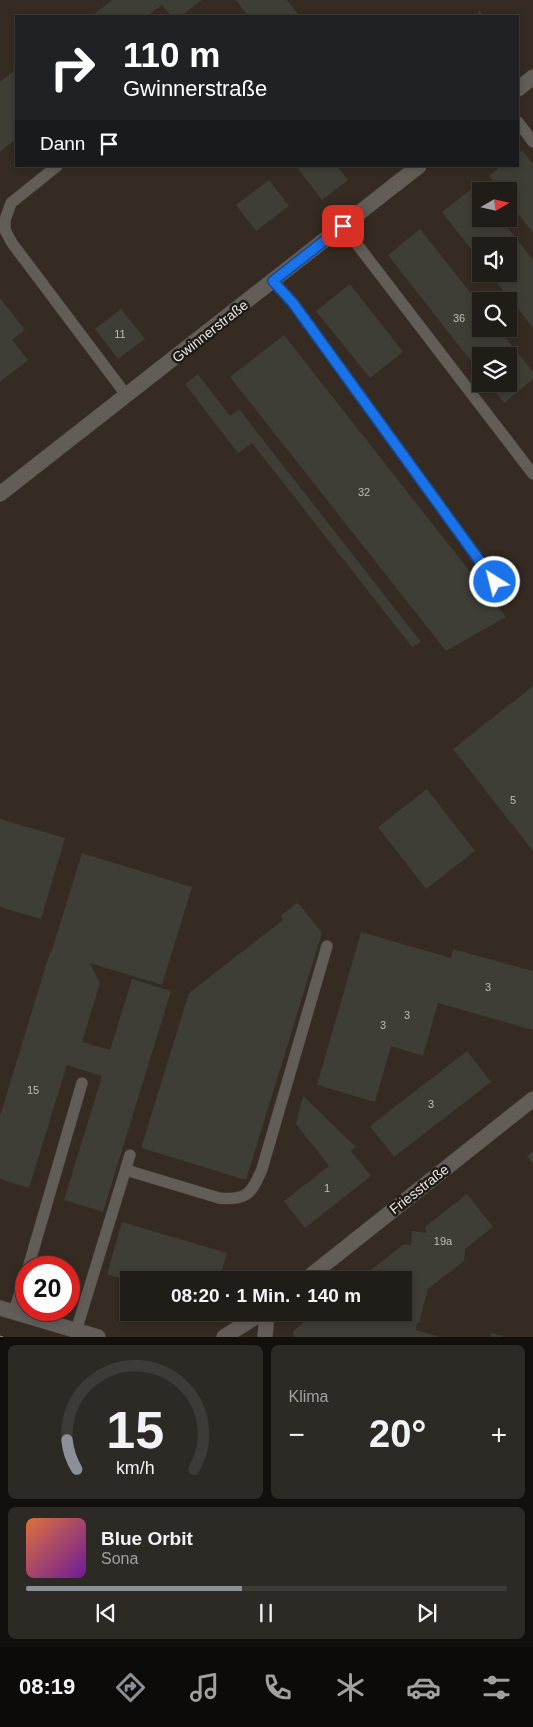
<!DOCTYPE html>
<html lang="de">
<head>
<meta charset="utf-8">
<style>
  :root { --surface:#201c18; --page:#2d2925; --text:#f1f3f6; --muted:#a2a1a2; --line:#3d3a37; --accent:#8c9099 }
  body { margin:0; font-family:Arial,sans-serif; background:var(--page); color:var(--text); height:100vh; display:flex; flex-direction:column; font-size:19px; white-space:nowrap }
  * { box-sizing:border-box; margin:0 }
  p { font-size:16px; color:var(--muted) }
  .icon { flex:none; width:28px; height:28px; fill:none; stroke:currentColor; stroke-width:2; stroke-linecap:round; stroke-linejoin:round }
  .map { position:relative; height:1337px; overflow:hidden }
  .drawer { display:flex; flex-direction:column; gap:8px; padding:8px; background:#120f0d; flex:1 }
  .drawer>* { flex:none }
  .top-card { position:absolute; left:15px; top:15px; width:504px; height:152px; border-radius:0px; box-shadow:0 2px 8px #0003,0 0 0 1px var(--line); background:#202124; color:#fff; overflow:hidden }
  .needle { width:32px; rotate:81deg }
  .controls { position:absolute; left:472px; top:182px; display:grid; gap:10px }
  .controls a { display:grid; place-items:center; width:45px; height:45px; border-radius:0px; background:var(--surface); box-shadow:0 2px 8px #0003,0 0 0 1px var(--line); font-size:25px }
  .speed { position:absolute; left:15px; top:1256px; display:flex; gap:10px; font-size:25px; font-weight:700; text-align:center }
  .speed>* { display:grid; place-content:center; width:65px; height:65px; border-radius:50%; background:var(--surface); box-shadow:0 2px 8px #0003,0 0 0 1px var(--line); line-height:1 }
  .speed .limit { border:8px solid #d22; background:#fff; color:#111 }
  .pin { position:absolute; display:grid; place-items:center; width:42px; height:42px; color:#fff; margin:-21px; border-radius:10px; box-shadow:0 2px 8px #0006 }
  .me { position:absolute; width:55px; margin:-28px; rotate:324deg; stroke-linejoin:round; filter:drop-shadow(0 0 4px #0008) }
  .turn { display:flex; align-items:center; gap:18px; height:105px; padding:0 25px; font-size:22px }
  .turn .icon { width:65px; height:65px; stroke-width:2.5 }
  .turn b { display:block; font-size:35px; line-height:42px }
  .then { display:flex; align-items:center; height:48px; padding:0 25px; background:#0003; gap:10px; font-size:19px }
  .big { font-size:38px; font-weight:600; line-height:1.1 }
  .drawer .card { flex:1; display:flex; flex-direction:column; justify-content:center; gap:8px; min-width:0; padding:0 18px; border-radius:8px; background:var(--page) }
  .drawer .dial { align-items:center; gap:0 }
  .dial svg { height:130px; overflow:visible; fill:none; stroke:var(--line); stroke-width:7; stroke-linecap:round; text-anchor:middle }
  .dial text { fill:var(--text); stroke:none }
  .song { display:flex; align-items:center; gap:15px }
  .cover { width:60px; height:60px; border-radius:8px; background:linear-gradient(135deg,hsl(20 70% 55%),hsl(280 70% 35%)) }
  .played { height:5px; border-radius:2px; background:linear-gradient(90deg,var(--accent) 45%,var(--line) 45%) }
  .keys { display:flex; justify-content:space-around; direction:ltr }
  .heat { display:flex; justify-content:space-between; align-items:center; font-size:28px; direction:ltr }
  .drawer .tiles { flex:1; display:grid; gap:8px; grid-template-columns:1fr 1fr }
  .card:last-child { grid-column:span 2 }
  .trip { position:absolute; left:120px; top:1271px; width:292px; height:50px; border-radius:0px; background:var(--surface); box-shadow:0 2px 8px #0003,0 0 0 1px var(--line); font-weight:600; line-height:50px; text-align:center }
  .dock { display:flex; height:80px; justify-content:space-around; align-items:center; background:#0d0b0a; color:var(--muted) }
  .dock .icon { width:35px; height:35px }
  .dock .current { color:var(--accent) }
  .dock b { font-size:22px; color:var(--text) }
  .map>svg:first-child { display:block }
  .built { fill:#352b22; fill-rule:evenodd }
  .building { fill:#3e3d36 }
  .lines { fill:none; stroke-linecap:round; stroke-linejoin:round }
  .lane-casing { stroke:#47423e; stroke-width:12 }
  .street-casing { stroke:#47423e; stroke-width:16 }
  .secondary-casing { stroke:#47423e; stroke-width:16 }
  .lane { stroke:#635d58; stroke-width:11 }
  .street { stroke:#635d58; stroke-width:15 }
  .secondary { stroke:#635d58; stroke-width:15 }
  .tram { stroke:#96928e; stroke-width:1 }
  .route-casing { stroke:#114b97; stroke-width:12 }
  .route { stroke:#1a73e8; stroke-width:9 }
  .labels { text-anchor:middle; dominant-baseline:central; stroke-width:5; stroke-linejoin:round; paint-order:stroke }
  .number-label { font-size:11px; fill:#c0bcb8 }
  .street-label { font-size:14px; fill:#ebe7e4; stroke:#201b17 }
</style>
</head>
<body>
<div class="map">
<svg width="533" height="1337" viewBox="0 0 533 1337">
  <rect width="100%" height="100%" fill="#2a2520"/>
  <!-- built -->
  <path class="built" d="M 0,0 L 533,0 L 533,1337 L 0,1337 ZM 16,16 L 518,16 L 518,166 L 16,166 ZM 481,191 L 509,191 L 509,219 L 481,219 ZM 481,246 L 509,246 L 509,274 L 481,274 ZM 481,301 L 509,301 L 509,329 L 481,329 ZM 481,356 L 509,356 L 509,384 L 481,384 ZM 26,1268 L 69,1268 L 69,1310 L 26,1310 ZM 129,1280 L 404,1280 L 404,1312 L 129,1312 Z"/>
  <!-- building -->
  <path class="building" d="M 112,0 L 202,0 L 181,16 L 171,16 L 162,5 L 147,16 L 94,16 L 93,15 Z
    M 236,0 L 287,0 L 300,16 L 248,16 Z
    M 480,11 L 484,16 L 474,16 Z
    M 16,69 L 16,139 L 0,152 L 0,82 Z
    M 522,150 L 533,164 L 533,233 L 509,202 L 509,191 L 501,191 L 489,176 L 501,166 L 518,166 L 518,153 Z
    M 301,166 L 337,166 L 348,180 L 322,200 L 298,169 Z
    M 269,180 L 289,206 L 256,231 L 236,205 Z
    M 475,186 L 481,194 L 481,219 L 501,219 L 533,260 L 533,328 L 490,274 L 509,274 L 509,246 L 481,246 L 481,262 L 442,212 Z
    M 420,229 L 481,306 L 481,329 L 499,329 L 533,372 L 533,379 L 504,403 L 489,384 L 509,384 L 509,356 L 481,356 L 481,374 L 388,255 Z
    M 350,284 L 403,352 L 370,378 L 316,311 Z
    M 0,298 L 25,330 L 12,340 L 28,360 L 0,382 Z
    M 121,309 L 145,339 L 118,359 L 95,329 Z
    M 284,335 L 497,606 L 506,617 L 446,651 L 230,377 Z
    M 198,374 L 230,416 L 239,409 L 421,642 L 412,647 L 252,443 L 238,453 L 185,384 Z
    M 533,686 L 533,851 L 453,749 Z
    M 427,789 L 475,851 L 426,889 L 378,827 Z
    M 0,819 L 65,838 L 41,919 L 0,907 Z
    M 82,853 L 192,887 L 162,985 L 90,963 L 100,983 L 82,1042 L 110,1050 L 132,979 L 171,991 L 103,1212 L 64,1200 L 102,1076 L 67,1065 L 29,1188 L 0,1179 L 0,1116 L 50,952 L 51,953 Z
    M 296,903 L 300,905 L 322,933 L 246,1180 L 141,1148 L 189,993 L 283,920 L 281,916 Z
    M 361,932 L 451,958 L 453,949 L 533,971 L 533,1030 L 438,1003 L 423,1056 L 391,1046 L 375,1102 L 317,1085 Z
    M 467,1051 L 491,1082 L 394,1157 L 370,1126 Z
    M 303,1096 L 356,1147 L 351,1151 L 371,1176 L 305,1228 L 284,1201 L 329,1166 L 296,1124 Z
    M 533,1151 L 533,1164 L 527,1156 Z
    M 467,1194 L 493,1227 L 465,1249 L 464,1261 L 428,1289 L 419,1323 L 417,1323 L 416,1330 L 440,1337 L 294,1337 L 293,1331 L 316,1312 L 404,1312 L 404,1280 L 358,1280 L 404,1244 L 411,1245 L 412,1231 L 426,1233 L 426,1226 Z
    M 122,1222 L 227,1253 L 219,1280 L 164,1280 L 134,1272 L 132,1280 L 129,1281 L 107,1274 Z
    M 491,1333 L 503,1336 L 503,1337 L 490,1337 Z"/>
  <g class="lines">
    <defs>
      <path id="lane" d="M 518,122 L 533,142
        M 57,166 L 11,203 L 5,220 L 5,230 L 12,243 L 127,396
        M 343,226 L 533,474
        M 273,281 L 293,303 L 495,582
        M 126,1170 L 219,1198 C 247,1201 252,1193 262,1169 L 327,946
        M 28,1268 L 82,1083
        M 14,1312 L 26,1272
        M 76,1331 L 130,1155"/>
      <path id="street" d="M 518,89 L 533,77
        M 0,494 L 419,166
        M 305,1280 L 533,1099
        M 224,1337 L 263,1312
        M 265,1337 L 267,1312"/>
      <path id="secondary" d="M 0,1308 L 98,1337"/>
    </defs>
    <!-- lane casing -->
    <use href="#lane" class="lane-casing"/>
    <!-- street casing -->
    <use href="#street" class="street-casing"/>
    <!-- secondary casing -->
    <use href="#secondary" class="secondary-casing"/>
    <!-- lane -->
    <use href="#lane" class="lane"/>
    <!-- street -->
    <use href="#street" class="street"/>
    <!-- secondary -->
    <use href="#secondary" class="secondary"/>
    <!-- tram -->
    <path class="tram" d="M 0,1336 L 3,1337"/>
  </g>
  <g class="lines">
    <defs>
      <path id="route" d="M 343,226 L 273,281 L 293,303 L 495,582"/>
    </defs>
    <!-- route casing -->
    <use href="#route" class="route-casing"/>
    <!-- route -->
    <use href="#route" class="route"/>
  </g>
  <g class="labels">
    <!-- number labels -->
    <g class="number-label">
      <text x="459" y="318">36</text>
      <text x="120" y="334">11</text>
      <text x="364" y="492">32</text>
      <text x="513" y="800">5</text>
      <text x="488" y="987">3</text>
      <text x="407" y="1015">3</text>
      <text x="383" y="1025">3</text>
      <text x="33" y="1090">15</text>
      <text x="431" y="1104">3</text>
      <text x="327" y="1188">1</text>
      <text x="443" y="1241">19a</text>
    </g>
    <!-- street labels -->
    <g class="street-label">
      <text transform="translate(210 331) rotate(-38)">Gwinnerstraße</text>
      <text transform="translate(419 1189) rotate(-38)">Friesstraße</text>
    </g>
  </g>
</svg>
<div class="controls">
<a><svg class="needle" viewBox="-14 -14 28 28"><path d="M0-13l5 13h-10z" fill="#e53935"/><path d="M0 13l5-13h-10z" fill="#a2a1a2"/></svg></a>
<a><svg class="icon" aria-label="sound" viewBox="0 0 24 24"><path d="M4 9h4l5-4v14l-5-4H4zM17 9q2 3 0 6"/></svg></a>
<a><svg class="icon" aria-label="search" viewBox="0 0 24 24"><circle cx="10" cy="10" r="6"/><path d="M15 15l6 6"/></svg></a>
<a><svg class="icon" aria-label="layers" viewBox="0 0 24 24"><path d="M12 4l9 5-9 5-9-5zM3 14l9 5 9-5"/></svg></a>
</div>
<div class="speed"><div class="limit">20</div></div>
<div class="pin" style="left:343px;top:226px;background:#d93025"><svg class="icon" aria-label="arrive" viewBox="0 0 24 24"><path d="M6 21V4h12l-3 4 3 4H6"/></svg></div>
<svg class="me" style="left:495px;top:582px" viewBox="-20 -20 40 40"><circle r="17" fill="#1a73e8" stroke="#fff" stroke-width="3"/><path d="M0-11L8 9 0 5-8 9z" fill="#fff"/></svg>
<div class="trip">08:20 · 1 Min. · 140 m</div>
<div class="top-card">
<div class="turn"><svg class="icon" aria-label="right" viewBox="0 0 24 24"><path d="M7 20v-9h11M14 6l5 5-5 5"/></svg><div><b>110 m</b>Gwinnerstraße</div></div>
<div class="then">Dann<svg class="icon" aria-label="arrive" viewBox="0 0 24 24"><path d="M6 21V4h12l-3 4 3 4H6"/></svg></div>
</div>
</div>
<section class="drawer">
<div class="tiles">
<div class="card dial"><svg viewBox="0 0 100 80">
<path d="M14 69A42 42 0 1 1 86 69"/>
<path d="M14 69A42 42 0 0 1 8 51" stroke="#8c9099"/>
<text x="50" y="56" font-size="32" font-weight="700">15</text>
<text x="50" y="72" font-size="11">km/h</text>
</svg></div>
<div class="card"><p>Klima</p>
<div class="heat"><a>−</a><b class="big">20°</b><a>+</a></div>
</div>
<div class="card">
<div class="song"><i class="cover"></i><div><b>Blue Orbit</b><p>Sona</p></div></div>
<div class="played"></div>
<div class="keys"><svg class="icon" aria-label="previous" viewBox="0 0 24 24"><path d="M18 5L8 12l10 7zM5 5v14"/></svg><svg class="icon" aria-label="pause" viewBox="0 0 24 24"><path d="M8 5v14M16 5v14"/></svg><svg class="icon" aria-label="next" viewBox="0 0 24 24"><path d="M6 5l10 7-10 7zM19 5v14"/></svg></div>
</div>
</div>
</section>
<nav class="dock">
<b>08:19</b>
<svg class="icon current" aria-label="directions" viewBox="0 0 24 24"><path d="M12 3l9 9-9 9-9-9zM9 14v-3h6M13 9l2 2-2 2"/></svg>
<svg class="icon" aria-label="music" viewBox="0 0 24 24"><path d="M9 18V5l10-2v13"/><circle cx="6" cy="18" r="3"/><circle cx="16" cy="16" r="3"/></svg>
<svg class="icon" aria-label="phone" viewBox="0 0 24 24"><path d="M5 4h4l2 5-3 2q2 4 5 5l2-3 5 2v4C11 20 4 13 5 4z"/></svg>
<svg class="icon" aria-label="climate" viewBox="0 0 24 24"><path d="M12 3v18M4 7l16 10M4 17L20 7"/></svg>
<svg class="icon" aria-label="car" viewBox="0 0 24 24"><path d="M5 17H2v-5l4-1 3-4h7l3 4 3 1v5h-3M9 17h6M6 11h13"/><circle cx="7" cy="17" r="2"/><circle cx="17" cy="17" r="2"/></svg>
<svg class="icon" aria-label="filters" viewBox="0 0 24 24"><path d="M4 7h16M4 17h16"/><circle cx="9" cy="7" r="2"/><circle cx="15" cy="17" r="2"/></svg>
</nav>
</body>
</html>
